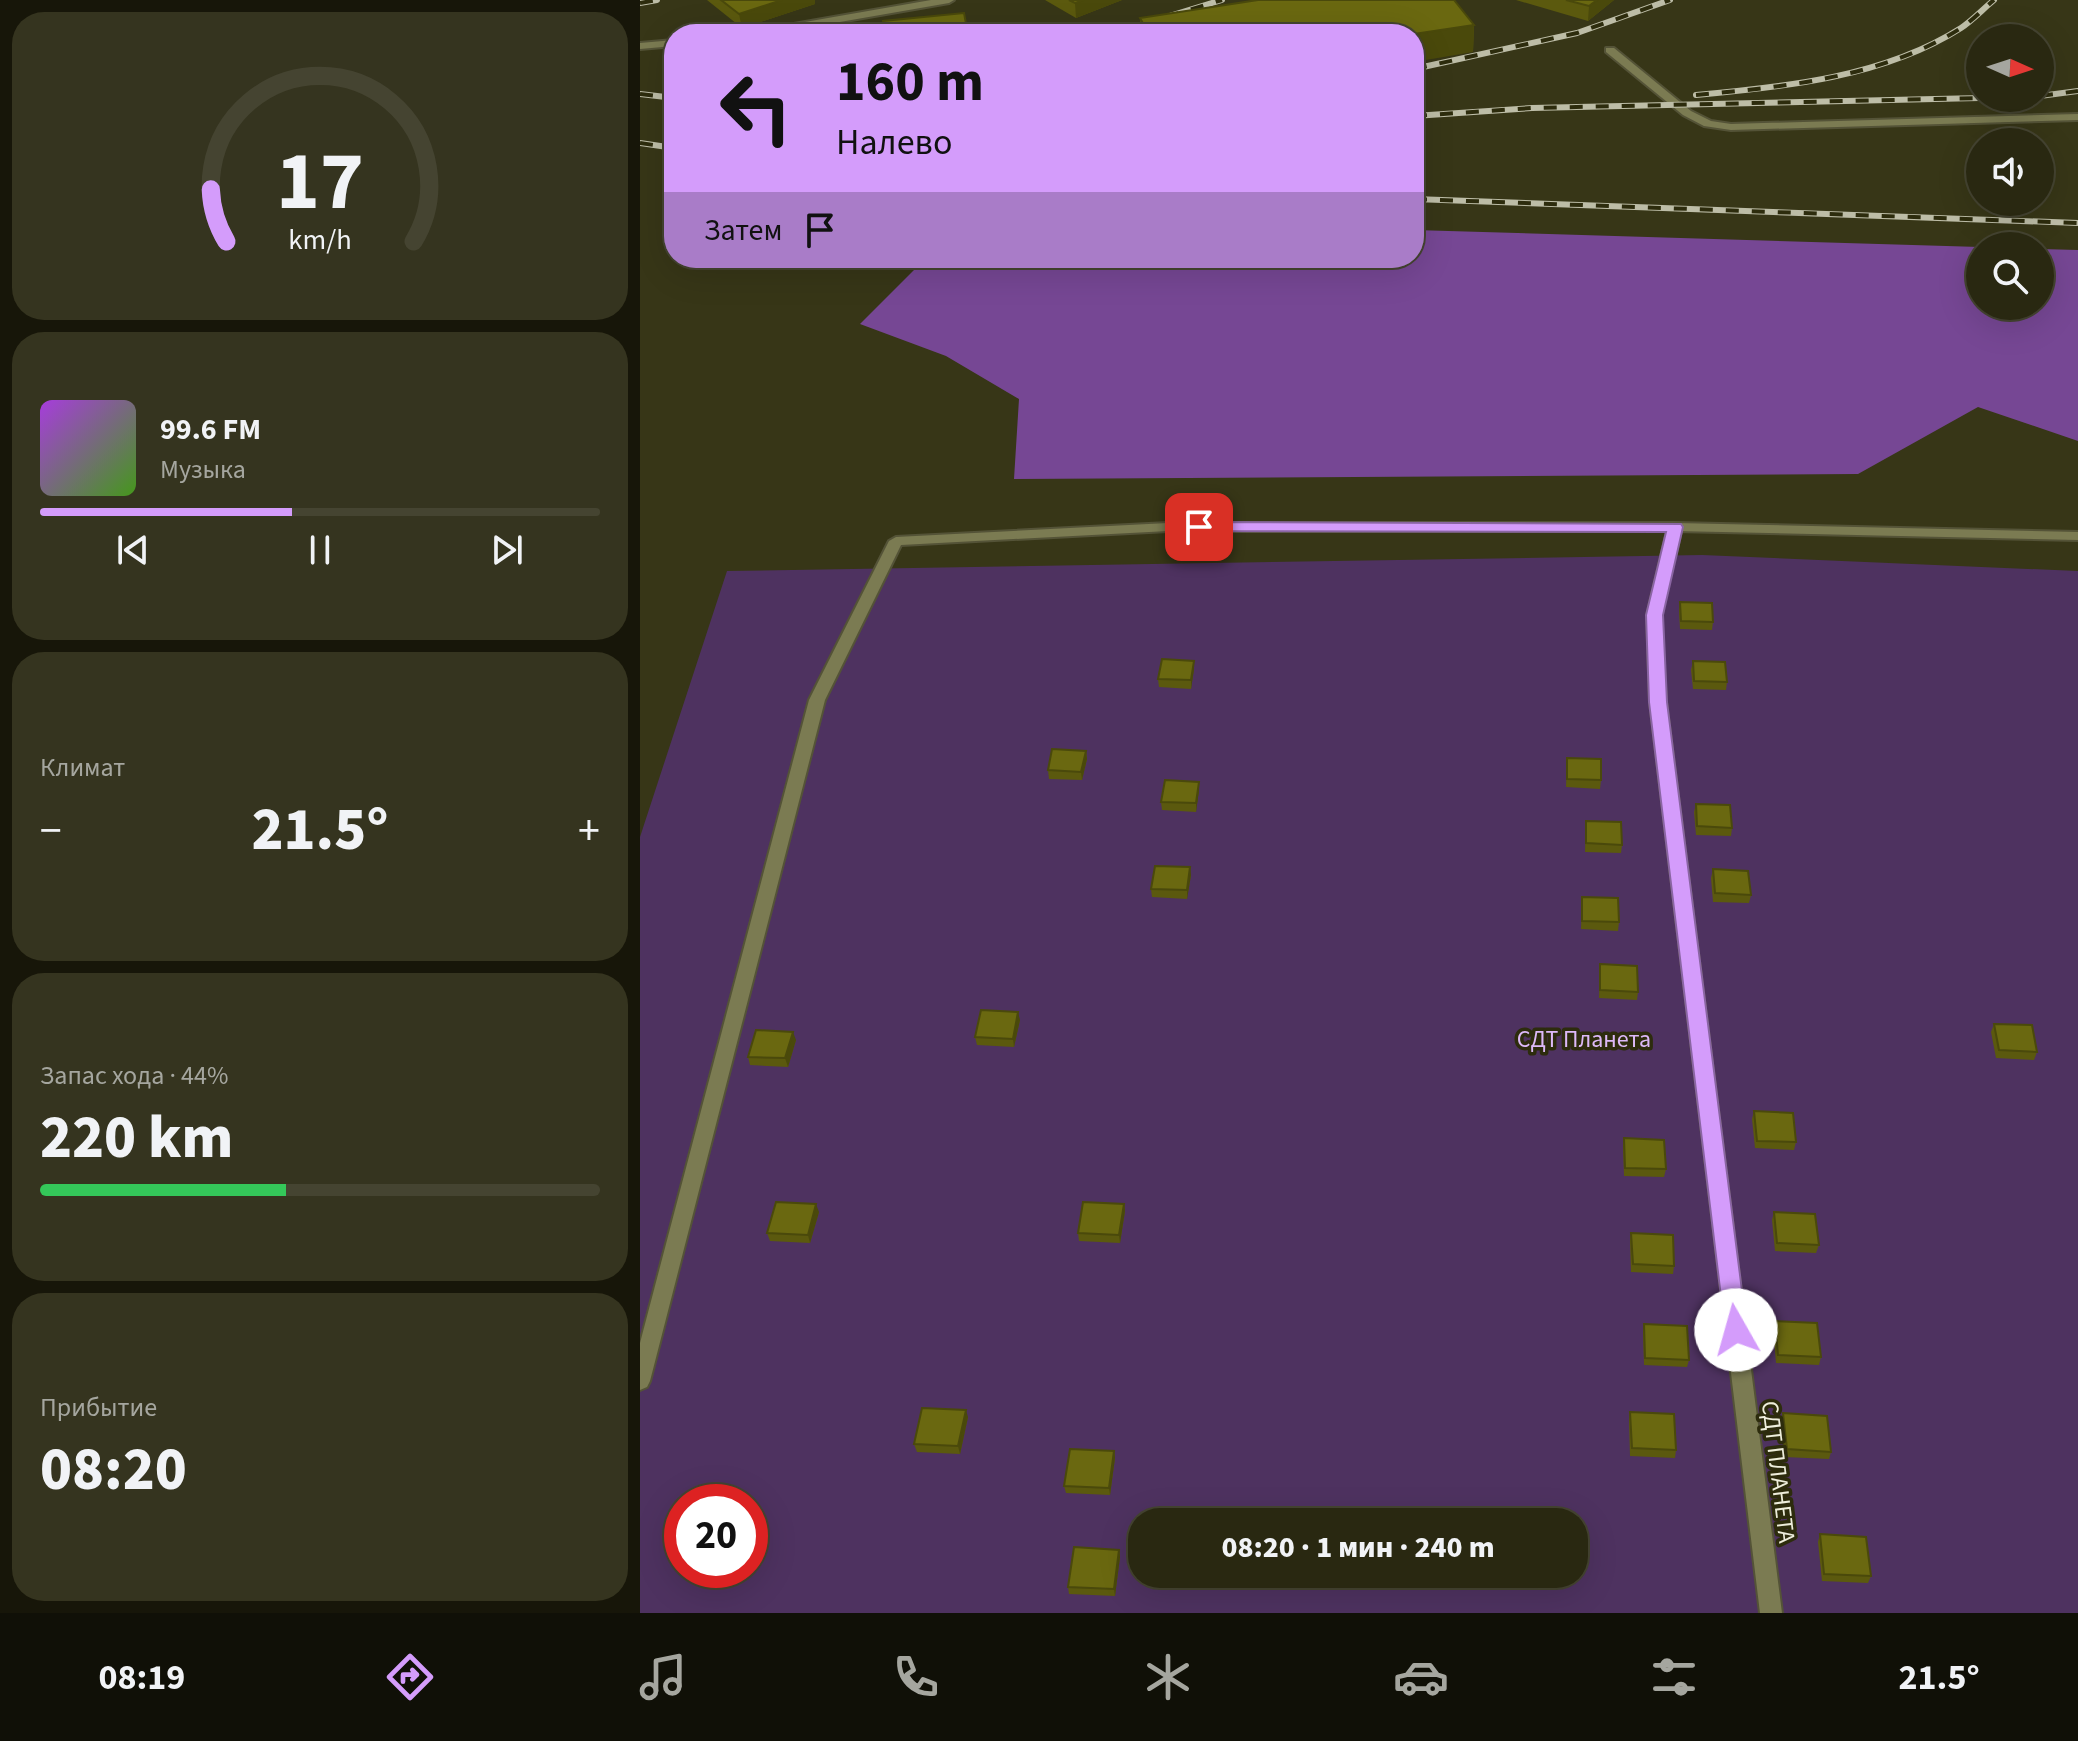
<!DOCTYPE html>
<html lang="ru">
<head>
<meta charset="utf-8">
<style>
  :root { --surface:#292811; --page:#35341f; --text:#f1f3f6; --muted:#a5a69f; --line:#454431; --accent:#d49cfb }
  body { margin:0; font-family:"Source Sans 3",sans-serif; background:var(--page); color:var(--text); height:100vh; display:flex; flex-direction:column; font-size:30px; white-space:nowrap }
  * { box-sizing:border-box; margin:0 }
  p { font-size:26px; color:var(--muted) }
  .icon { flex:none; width:44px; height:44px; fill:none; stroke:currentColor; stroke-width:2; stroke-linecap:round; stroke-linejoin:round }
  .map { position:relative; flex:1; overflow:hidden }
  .drawer { display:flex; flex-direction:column; gap:12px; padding:12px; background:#171609; width:640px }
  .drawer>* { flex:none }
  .banner { position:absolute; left:24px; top:24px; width:760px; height:244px; border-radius:32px; box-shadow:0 8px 32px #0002,0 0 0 2px var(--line); background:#d49cfb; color:#111; overflow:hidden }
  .needle { width:52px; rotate:93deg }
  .buttons { position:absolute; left:1326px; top:24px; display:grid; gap:16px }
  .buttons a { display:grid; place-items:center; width:88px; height:88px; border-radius:50%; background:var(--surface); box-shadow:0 8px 32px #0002,0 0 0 2px var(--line); font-size:40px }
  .speed { position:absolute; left:24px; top:1484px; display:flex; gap:16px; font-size:40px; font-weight:700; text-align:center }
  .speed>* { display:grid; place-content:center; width:104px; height:104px; border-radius:50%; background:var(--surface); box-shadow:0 8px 32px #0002,0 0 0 2px var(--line); line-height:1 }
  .speed .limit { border:12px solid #d22; background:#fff; color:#111 }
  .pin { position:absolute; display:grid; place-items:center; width:68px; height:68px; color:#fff; margin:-34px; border-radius:16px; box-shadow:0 4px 12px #0006 }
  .me { position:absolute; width:88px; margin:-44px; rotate:353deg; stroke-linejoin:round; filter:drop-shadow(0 0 6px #0008) }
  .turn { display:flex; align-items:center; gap:28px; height:168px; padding:0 40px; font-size:36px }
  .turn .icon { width:104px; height:104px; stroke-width:2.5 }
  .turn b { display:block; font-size:56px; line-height:68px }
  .then { display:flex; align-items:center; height:76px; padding:0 40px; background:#0003; gap:16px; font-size:30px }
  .big { font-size:60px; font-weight:800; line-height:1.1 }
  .drawer .tile { flex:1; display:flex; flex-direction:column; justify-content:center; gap:12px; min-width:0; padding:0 28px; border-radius:32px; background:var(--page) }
  .drawer .dial { align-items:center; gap:0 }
  .dial svg { height:208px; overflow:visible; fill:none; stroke:var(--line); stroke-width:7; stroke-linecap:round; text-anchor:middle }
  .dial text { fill:var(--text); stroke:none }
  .song { display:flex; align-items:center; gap:24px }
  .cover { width:96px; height:96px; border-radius:12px; background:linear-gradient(135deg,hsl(280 70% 55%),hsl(100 70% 35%)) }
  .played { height:8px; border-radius:4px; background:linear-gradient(90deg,var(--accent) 45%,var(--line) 45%) }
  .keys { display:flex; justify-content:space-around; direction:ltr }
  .heat { display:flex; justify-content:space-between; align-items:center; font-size:44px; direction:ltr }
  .charge { height:12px; border-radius:6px; background:linear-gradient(90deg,#34c759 44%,var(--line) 0) }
  .trip { position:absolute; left:488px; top:1508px; width:460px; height:80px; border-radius:32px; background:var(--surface); box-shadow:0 8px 32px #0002,0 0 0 2px var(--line); font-weight:800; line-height:80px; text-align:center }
  .tabs { display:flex; height:128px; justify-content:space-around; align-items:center; background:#101007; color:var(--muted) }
  .tabs .icon { width:56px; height:56px }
  .tabs .selected { color:var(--accent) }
  .tabs b { font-size:36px; color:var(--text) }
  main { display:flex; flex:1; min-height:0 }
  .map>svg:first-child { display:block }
  .green { fill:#4e3260; fill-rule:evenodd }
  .forest { fill:#764794 }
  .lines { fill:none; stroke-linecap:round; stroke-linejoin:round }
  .service-casing { stroke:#545337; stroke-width:4 }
  .minor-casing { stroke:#545337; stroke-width:4 }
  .service { fill:#7b7b52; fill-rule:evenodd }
  .minor { fill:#7b7b52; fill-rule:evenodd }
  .rail-casing { stroke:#bdbda7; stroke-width:6 }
  .rail { stroke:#2d2c0d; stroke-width:4; stroke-dasharray:13; stroke-linecap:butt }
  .wall { fill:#5b590e }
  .shaded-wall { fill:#4a490b }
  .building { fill:#6a6810; stroke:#4a490b; stroke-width:2 }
  .route { fill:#d49cfb; stroke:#8a65a3; stroke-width:2 }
  .labels { text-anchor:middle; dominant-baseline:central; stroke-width:7; stroke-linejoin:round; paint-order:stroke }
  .park-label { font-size:24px; fill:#ddb9f8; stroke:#2d2c0d }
  .street-label { font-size:24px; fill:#eeeedc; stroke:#2d2c0d }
</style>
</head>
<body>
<main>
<section class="drawer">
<div class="tile dial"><svg viewBox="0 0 100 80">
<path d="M14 69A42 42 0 1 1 86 69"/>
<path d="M14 69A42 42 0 0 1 8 49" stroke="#d49cfb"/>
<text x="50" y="56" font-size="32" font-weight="700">17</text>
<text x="50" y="72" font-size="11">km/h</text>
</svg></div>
<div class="tile">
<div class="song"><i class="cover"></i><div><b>99.6 FM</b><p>Музыка</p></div></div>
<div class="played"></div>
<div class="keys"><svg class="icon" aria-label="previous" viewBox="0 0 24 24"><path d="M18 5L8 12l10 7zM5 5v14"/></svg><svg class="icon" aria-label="pause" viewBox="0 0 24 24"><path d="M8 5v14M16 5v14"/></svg><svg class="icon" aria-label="next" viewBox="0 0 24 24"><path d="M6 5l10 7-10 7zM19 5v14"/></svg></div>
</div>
<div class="tile"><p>Климат</p>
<div class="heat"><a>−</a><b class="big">21.5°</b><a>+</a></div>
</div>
<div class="tile"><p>Запас хода · 44%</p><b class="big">220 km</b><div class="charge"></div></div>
<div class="tile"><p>Прибытие</p><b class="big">08:20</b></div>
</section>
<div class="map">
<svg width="1438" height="1613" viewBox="0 0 1438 1613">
  <rect width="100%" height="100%" fill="#373617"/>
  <!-- green -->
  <path class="green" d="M 1062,555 L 1438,571 L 1438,1613 L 0,1613 L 0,837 L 87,571 ZM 42,1502 L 110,1502 L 110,1570 L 42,1570 ZM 502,1522 L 934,1522 L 934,1574 L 502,1574 Z"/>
  <!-- forest -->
  <path class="forest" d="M 774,230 L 1340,247 L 1340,306 L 1400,306 L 1400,249 L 1438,250 L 1438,441 L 1338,407 L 1218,474 L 374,479 L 379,399 L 306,356 L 220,324 L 283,261 L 280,258 L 774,258 Z"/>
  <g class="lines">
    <defs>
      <path id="service" d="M 291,0 L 314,0 L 309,3 L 131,34 L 108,34 L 113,31 Z
        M 34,40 L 34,46 L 0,49 L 0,43 Z
        M 966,48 L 974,48 L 1051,111 L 1071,121 L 1091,124 L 1438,114 L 1438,120 L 1091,130 L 1064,126 L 1043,115 L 966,52 Z
        M 1035,523 L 1042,527 L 1021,615 L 1026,702 L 1142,1613 L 1120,1613 L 1010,702 L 1007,615 L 1028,527 Z"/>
      <path id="minor" d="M 528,523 L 1035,523 L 1438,532 L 1438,540 L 1035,531 L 528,531 L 261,545 L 185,700 L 10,1381 L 7,1387 L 0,1390 L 0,1343 L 169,700 L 249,541 L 256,537 Z"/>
    </defs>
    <!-- service casing -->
    <use href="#service" class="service-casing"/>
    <!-- minor casing -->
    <use href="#minor" class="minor-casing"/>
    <!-- service -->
    <use href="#service" class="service"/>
    <!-- minor -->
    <use href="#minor" class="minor"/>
    <defs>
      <path id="rail" d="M 0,3 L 17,0
        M 526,17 L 582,0
        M 480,34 L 523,25
        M 774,69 L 937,33 L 1030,0
        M 0,94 L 34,98
        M 1056,95 C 1145,87 1244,77 1321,28 C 1333,20 1343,9 1354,0
        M 1400,96 L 1438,91
        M 774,116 L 892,108 L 1340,98
        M 0,143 L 34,148
        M 774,199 L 1438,223"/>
    </defs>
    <!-- rail casing -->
    <use href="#rail" class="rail-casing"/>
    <!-- rail -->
    <use href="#rail" class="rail"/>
  </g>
  <!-- wall -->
  <path class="wall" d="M 67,0 L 175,0 L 175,4 L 102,28 Z
    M 405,0 L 482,0 L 436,18 Z
    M 876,0 L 974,0 L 948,21 Z
    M 500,18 L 834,25 L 833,52 L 774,34 L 501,34 Z
    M 1040,602 L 1073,622 L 1072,630 L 1040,629 L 1039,611 Z
    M 1053,661 L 1087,682 L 1086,690 L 1053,689 L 1051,670 Z
    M 554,669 L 551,689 L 519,687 L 518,679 Z
    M 446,751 L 447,759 L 442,780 L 409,779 L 408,770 Z
    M 927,758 L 961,780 L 960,789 L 926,787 Z
    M 559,782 L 559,790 L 556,812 L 522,810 L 521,802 Z
    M 1056,804 L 1092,828 L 1091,836 L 1056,835 L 1054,812 Z
    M 946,821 L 982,845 L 981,853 L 945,852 Z
    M 1073,869 L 1111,895 L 1109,903 L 1073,902 L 1071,878 Z
    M 551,875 L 547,899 L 512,897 L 511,889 Z
    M 942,897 L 979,922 L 978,931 L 941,929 Z
    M 960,964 L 998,992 L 997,1000 L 959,998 Z
    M 380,1020 L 374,1047 L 337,1045 L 335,1037 Z
    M 1354,1024 L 1397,1052 L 1394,1060 L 1356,1058 L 1351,1032 Z
    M 156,1040 L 148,1067 L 110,1065 L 108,1057 Z
    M 1114,1111 L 1156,1142 L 1154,1150 L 1115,1148 L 1112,1119 Z
    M 984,1138 L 1026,1169 L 1024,1177 L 984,1176 L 983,1146 Z
    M 484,1204 L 485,1211 L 480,1243 L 439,1241 L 438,1233 Z
    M 179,1212 L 170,1243 L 130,1241 L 127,1233 Z
    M 1134,1212 L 1179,1245 L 1176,1253 L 1135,1251 L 1132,1220 Z
    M 991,1233 L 1034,1266 L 1033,1274 L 991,1272 L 990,1241 Z
    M 1135,1321 L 1181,1357 L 1179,1365 L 1136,1363 L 1133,1329 Z
    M 1004,1324 L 1049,1360 L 1047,1367 L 1004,1365 L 1003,1332 Z
    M 990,1412 L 1036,1450 L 1035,1458 L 990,1456 L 989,1420 Z
    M 1143,1413 L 1191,1452 L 1189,1459 L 1144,1457 L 1141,1421 Z
    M 328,1417 L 320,1454 L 277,1452 L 274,1444 Z
    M 474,1451 L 475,1458 L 470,1495 L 426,1493 L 424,1486 Z
    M 1180,1534 L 1231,1576 L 1228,1583 L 1182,1581 L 1178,1542 Z
    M 479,1550 L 480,1557 L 475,1596 L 429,1594 L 428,1587 Z"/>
  <!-- shaded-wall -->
  <path class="shaded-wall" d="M 142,0 L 175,0 L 175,4 L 102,28 L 99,14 Z
    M 444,0 L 482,0 L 436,18 L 435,3 Z
    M 957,0 L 974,0 L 948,21 L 949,6 Z
    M 834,25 L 833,52 L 774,62 L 774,34 Z
    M 554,661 L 554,669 L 551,689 L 551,680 Z
    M 446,751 L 447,759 L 442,780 L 441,772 Z
    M 559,782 L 559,790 L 556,812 L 556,803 Z
    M 550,867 L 551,875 L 547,899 L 547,890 Z
    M 378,1012 L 380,1020 L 374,1047 L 373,1039 Z
    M 153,1032 L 156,1040 L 148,1067 L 145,1058 Z
    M 176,1204 L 179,1212 L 170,1243 L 168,1235 Z
    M 484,1204 L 485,1211 L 480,1243 L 479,1235 Z
    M 326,1410 L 328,1417 L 320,1454 L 318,1446 Z
    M 474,1451 L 475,1458 L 470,1495 L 469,1488 Z
    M 479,1550 L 480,1557 L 475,1596 L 474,1589 Z"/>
  <!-- building -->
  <path class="building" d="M 81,0 L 142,0 L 99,14 Z
    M 429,0 L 444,0 L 435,3 Z
    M 618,0 L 814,0 L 834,25 L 774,34 L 509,34 L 500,18 Z
    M 926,0 L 957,0 L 949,6 Z
    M 324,13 L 328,34 L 245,34 L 243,21 Z
    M 1040,602 L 1072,603 L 1073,622 L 1041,621 Z
    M 522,659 L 554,661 L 551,680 L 518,679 Z
    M 1053,661 L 1085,662 L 1087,682 L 1054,681 Z
    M 412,749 L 446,751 L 441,772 L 408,770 Z
    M 927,758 L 961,759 L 961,780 L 927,779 Z
    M 525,780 L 559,782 L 556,803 L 521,802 Z
    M 1056,804 L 1090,805 L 1092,828 L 1057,826 Z
    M 946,821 L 981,822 L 982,845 L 946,843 Z
    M 515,866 L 550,867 L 547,890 L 511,889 Z
    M 1073,869 L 1108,871 L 1111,895 L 1075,893 Z
    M 942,897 L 978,898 L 979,922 L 942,921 Z
    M 960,964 L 997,966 L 998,992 L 960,990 Z
    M 341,1010 L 378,1012 L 373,1039 L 335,1037 Z
    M 1354,1024 L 1392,1025 L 1397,1052 L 1359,1050 Z
    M 116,1030 L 153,1032 L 145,1058 L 108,1057 Z
    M 1114,1111 L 1153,1113 L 1156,1142 L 1117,1141 Z
    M 984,1138 L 1024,1140 L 1026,1169 L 985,1168 Z
    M 136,1202 L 176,1204 L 168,1235 L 127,1233 Z
    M 443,1202 L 484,1204 L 479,1235 L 438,1233 Z
    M 1134,1212 L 1175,1214 L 1179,1245 L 1137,1243 Z
    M 991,1233 L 1033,1235 L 1034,1266 L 993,1264 Z
    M 1135,1321 L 1177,1323 L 1181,1357 L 1138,1355 Z
    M 1004,1324 L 1047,1326 L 1049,1360 L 1005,1358 Z
    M 282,1408 L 326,1410 L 318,1446 L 274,1444 Z
    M 990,1412 L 1034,1414 L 1036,1450 L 992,1448 Z
    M 1143,1413 L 1187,1416 L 1191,1452 L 1147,1449 Z
    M 430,1449 L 474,1451 L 469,1488 L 424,1486 Z
    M 1180,1534 L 1226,1537 L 1231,1576 L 1184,1574 Z
    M 434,1547 L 479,1550 L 474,1589 L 428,1587 Z"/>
  <!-- route -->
  <path class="route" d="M 559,522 L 1041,524 L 1043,527 L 1023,615 L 1027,702 L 1107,1330 L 1104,1337 L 1096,1340 L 1088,1337 L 1085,1330 L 1009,702 L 1006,615 L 1026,532 L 554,531 L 551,527 Z"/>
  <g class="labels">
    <!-- park labels -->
    <g class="park-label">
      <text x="944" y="1039">СДТ Планета</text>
    </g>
    <!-- street labels -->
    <g class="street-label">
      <text transform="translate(1138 1472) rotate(83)">СДТ ПЛАНЕТА</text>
    </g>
  </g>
</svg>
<div class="buttons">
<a><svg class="needle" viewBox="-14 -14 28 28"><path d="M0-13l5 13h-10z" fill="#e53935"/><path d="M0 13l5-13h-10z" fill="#a5a69f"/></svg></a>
<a><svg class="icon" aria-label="sound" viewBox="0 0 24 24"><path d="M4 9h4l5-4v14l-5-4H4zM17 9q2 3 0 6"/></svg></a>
<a><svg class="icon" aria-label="search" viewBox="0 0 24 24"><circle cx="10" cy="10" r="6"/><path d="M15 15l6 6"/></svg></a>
</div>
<div class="speed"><div class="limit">20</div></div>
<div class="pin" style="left:559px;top:527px;background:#d93025"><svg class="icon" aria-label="arrive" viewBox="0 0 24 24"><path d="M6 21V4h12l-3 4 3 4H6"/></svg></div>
<svg class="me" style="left:1096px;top:1330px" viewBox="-20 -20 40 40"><circle r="19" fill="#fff"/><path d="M0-13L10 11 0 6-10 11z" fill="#d49cfb"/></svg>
<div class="trip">08:20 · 1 мин · 240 m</div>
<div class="banner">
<div class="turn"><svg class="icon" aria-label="left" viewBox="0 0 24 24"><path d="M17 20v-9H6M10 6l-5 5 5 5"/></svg><div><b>160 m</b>Налево</div></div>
<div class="then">Затем<svg class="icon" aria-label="arrive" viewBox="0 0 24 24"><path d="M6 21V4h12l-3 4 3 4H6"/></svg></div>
</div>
</div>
</main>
<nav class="tabs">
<b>08:19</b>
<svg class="icon selected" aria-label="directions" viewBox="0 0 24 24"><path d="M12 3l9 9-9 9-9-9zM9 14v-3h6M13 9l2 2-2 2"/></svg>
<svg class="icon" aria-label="music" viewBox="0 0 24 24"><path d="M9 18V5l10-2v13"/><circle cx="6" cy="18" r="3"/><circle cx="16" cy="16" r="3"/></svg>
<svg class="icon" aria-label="phone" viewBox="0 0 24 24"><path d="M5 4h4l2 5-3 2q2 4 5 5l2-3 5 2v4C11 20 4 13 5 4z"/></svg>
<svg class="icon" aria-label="climate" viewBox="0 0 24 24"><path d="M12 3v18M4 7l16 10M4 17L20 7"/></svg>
<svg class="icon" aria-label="car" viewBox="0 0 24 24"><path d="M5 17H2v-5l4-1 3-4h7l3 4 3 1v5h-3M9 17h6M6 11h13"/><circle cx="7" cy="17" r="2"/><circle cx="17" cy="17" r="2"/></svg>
<svg class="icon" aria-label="filters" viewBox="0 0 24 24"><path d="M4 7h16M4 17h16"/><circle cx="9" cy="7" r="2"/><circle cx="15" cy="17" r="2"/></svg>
<b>21.5°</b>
</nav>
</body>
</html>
